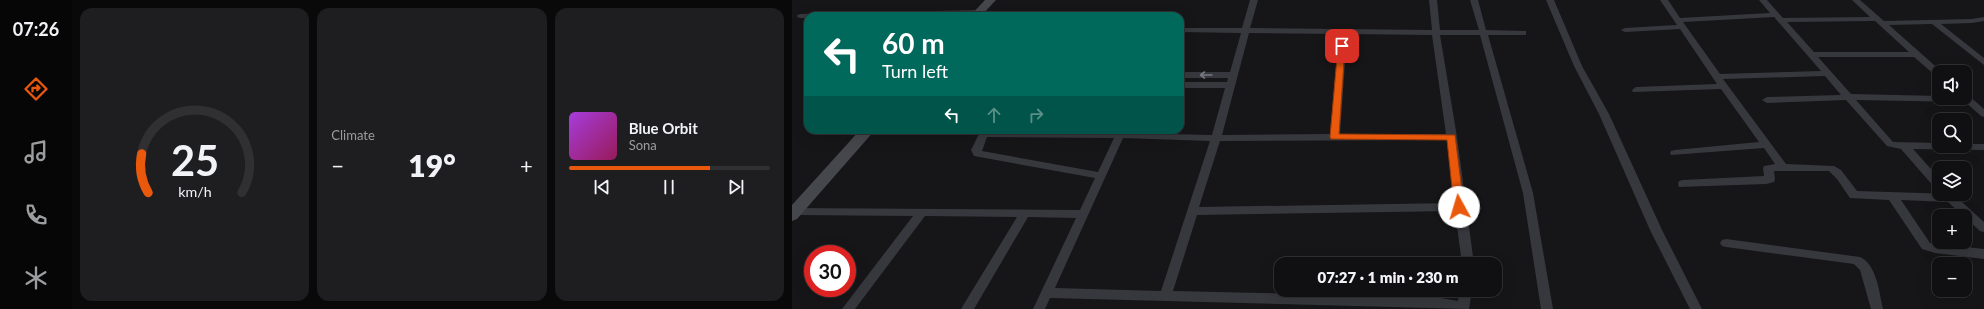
<!DOCTYPE html>
<html lang="en">
<head>
<meta charset="utf-8">
<style>
  :root { --surface:#101012; --page:#1e1e20; --text:#f1f3f6; --muted:#9c9d9f; --line:#303032; --accent:#ea580c }
  body { margin:0; font-family:Lato,sans-serif; background:var(--page); color:var(--text); height:100vh; display:flex; flex-direction:column; font-size:15px; white-space:nowrap }
  * { box-sizing:border-box; margin:0 }
  p { font-size:13px; color:var(--muted) }
  .icon { flex:none; width:22px; height:22px; fill:none; stroke:currentColor; stroke-width:2; stroke-linecap:round; stroke-linejoin:round }
  .map { position:relative; flex:1; overflow:hidden }
  .side { display:flex; flex-direction:column; gap:8px; padding:8px; background:#09090a; width:720px }
  .side>* { flex:none }
  .banner { position:absolute; left:12px; top:12px; width:380px; height:122px; border-radius:12px; box-shadow:0 4px 16px #0002,0 0 0 1px var(--line); background:#00695c; color:#fff; overflow:hidden }
  .controls { position:absolute; left:1140px; top:65px; display:grid; gap:8px }
  .controls a { display:grid; place-items:center; width:40px; height:40px; border-radius:8px; background:var(--surface); box-shadow:0 4px 16px #0002,0 0 0 1px var(--line); font-size:20px }
  .speed { position:absolute; left:12px; top:245px; display:flex; gap:8px; font-size:20px; font-weight:700; text-align:center }
  .speed>* { display:grid; place-content:center; width:52px; height:52px; border-radius:50%; background:var(--surface); box-shadow:0 4px 16px #0002,0 0 0 1px var(--line); line-height:1 }
  .speed .limit { border:6px solid #d22; background:#fff; color:#111 }
  .pin { position:absolute; display:grid; place-items:center; width:34px; height:34px; color:#fff; margin:-17px; border-radius:8px; box-shadow:0 2px 6px #0006 }
  .me { position:absolute; width:44px; margin:-22px; rotate:354deg; stroke-linejoin:round; filter:drop-shadow(0 0 3px #0008) }
  .turn { display:flex; align-items:center; gap:14px; height:84px; padding:0 12px; font-size:18px }
  .turn .icon { width:52px; height:52px; stroke-width:2.5 }
  .turn b { display:block; font-size:28px; line-height:34px }
  .lanes { display:flex; align-items:center; height:38px; padding:0 12px; background:#0003; justify-content:center; gap:20px; direction:ltr }
  .lanes .off { opacity:.35 }
  .big { font-size:30px; font-weight:800; line-height:1.1 }
  .side .widget { flex:1; display:flex; flex-direction:column; justify-content:center; gap:6px; min-width:0; padding:0 14px; border-radius:12px; background:var(--page) }
  .side .dial { align-items:center; gap:0 }
  .dial svg { height:104px; overflow:visible; fill:none; stroke:var(--line); stroke-width:7; stroke-linecap:round; text-anchor:middle }
  .dial text { fill:var(--text); stroke:none }
  .song { display:flex; align-items:center; gap:12px }
  .cover { width:48px; height:48px; border-radius:6px; background:linear-gradient(135deg,hsl(280 70% 55%),hsl(330 70% 35%)) }
  .played { height:4px; border-radius:2px; background:linear-gradient(90deg,var(--accent) 70%,var(--line) 70%) }
  .keys { display:flex; justify-content:space-around; direction:ltr }
  .heat { display:flex; justify-content:space-between; align-items:center; font-size:22px; direction:ltr }
  .side .tiles { flex:1; display:grid; gap:8px; grid-template-columns:repeat(3,1fr) }
  .trip { position:absolute; left:482px; top:257px; width:228px; height:40px; border-radius:12px; background:var(--surface); box-shadow:0 4px 16px #0002,0 0 0 1px var(--line); font-weight:800; line-height:40px; text-align:center }
  main { display:flex; flex:1; min-height:0 }
  .dock { display:flex; flex-direction:column; width:72px; justify-content:space-around; align-items:center; background:#060607; color:var(--muted) }
  .dock .icon { width:28px; height:28px }
  .dock .selected { color:var(--accent) }
  .dock b { font-size:18px; color:var(--text) }
  .map>svg:first-child { display:block }
  .lines { fill:none; stroke-linecap:round; stroke-linejoin:round }
  .street { fill:#37383d; fill-rule:evenodd }
  .secondary { fill:#45474d; fill-rule:evenodd }
  .oneway { stroke:#757881 }
  .route { fill:#ea580c; stroke:#983908 }
</style>
</head>
<body>
<main>
<nav class="dock">
<b>07:26</b>
<svg class="icon selected" aria-label="directions" viewBox="0 0 24 24"><path d="M12 3l9 9-9 9-9-9zM9 14v-3h6M13 9l2 2-2 2"/></svg>
<svg class="icon" aria-label="music" viewBox="0 0 24 24"><path d="M9 18V5l10-2v13"/><circle cx="6" cy="18" r="3"/><circle cx="16" cy="16" r="3"/></svg>
<svg class="icon" aria-label="phone" viewBox="0 0 24 24"><path d="M5 4h4l2 5-3 2q2 4 5 5l2-3 5 2v4C11 20 4 13 5 4z"/></svg>
<svg class="icon" aria-label="climate" viewBox="0 0 24 24"><path d="M12 3v18M4 7l16 10M4 17L20 7"/></svg>
</nav>
<section class="side">
<div class="tiles">
<div class="widget dial"><svg viewBox="0 0 100 80">
<path d="M14 69A42 42 0 1 1 86 69"/>
<path d="M14 69A42 42 0 0 1 9 39" stroke="#ea580c"/>
<text x="50" y="56" font-size="32" font-weight="700">25</text>
<text x="50" y="72" font-size="11">km/h</text>
</svg></div>
<div class="widget"><p>Climate</p>
<div class="heat"><a>−</a><b class="big">19°</b><a>+</a></div>
</div>
<div class="widget">
<div class="song"><i class="cover"></i><div><b>Blue Orbit</b><p>Sona</p></div></div>
<div class="played"></div>
<div class="keys"><svg class="icon" aria-label="previous" viewBox="0 0 24 24"><path d="M18 5L8 12l10 7zM5 5v14"/></svg><svg class="icon" aria-label="pause" viewBox="0 0 24 24"><path d="M8 5v14M16 5v14"/></svg><svg class="icon" aria-label="next" viewBox="0 0 24 24"><path d="M6 5l10 7-10 7zM19 5v14"/></svg></div>
</div>
</div>
</section>
<div class="map">
<svg width="1192" height="309" viewBox="0 0 1192 309">
  <rect width="100%" height="100%" fill="#161618"/>
  <g class="lines">
    <!-- street -->
    <path class="street" d="M 458,0 L 466,0 L 458,28 L 640,30 L 637,0 L 645,0 L 648,30 L 687,30 L 678,0 L 686,0 L 694,30 L 734,31 L 734,35 L 696,35 L 741,193 L 761,309 L 749,309 L 731,193 L 688,35 L 648,35 L 665,137 L 682,264 L 670,264 L 663,211 L 405,215 L 381,291 L 643,297 L 666,301 L 668,290 L 680,290 L 677,309 L 258,298 L 253,309 L 241,309 L 284,218 L 236,217 L 182,309 L 169,309 L 225,217 L 133,216 L 63,309 L 50,309 L 121,216 L 4,215 L 0,214 L 0,208 L 288,210 L 303,178 L 182,156 L 179,150 L 189,130 L 420,135 L 433,88 L 388,88 L 388,82 L 435,82 L 436,78 L 388,78 L 388,72 L 438,72 L 449,33 L 388,32 L 388,28 L 450,28 ZM 457,33 L 547,34 L 538,134 L 430,135 ZM 555,34 L 640,35 L 654,134 L 548,134 ZM 195,137 L 322,138 L 306,172 L 190,151 ZM 331,138 L 418,141 L 369,291 L 263,288 ZM 655,140 L 662,203 L 407,207 L 428,141 Z
      M 754,0 L 762,0 L 790,66 L 817,114 L 870,230 L 910,309 L 898,309 L 858,230 L 807,114 L 782,66 Z
      M 868,0 L 876,0 L 888,18 L 978,13 L 967,0 L 975,0 L 991,18 L 1078,17 L 1060,0 L 1068,0 L 1092,21 L 1180,19 L 1192,17 L 1192,21 L 1180,23 L 1149,24 L 1192,58 L 1192,65 L 1140,24 L 1097,25 L 1150,72 L 1147,72 L 1147,77 L 1144,76 L 1122,57 L 1026,57 L 1059,94 L 1147,96 L 1147,98 L 1173,98 L 1173,94 L 1176,95 L 1192,109 L 1192,117 L 1189,116 L 1173,102 L 1064,100 L 1101,142 L 1147,143 L 1147,146 L 1173,146 L 1173,144 L 1192,144 L 1192,150 L 1121,149 L 1147,178 L 1147,189 L 1143,188 L 1109,149 L 1095,146 L 1054,100 L 975,103 L 970,100 L 975,97 L 1049,95 L 1033,76 L 931,79 L 994,164 L 1042,166 L 1049,170 L 1065,191 L 1161,194 L 1192,222 L 1192,232 L 1188,231 L 1156,202 L 1109,200 L 1138,243 L 1192,249 L 1192,259 L 1143,253 L 1130,249 L 1097,200 L 1058,198 L 1045,179 L 1037,171 L 982,171 L 983,179 L 982,182 L 974,184 L 887,187 L 886,184 L 887,181 L 891,180 L 972,176 L 971,168 L 972,166 L 983,164 L 972,148 L 879,155 L 878,153 L 879,151 L 883,150 L 967,142 L 929,89 L 841,92 L 840,90 L 844,87 L 925,84 L 888,29 L 833,32 L 829,30 L 833,28 L 885,25 ZM 982,17 L 1029,71 L 928,74 L 891,22 ZM 1083,21 L 1117,52 L 1022,52 L 995,22 Z
      M 187,10 L 190,10 L 190,14 L 110,16 L 16,16 L 16,18 L 8,18 L 4,16 L 8,14 Z
      M 934,239 L 1068,257 C 1085,265 1087,292 1091,309 L 1079,309 L 1068,270 L 1062,264 L 934,247 L 930,246 L 928,243 L 930,240 Z"/>
    <!-- secondary -->
    <path class="secondary" d="M 193,0 L 204,0 L 189,16 L 178,16 Z
      M 68,130 L 83,130 L 5,219 L 0,221 L 0,205 Z"/>
  </g>
  <!-- one-way arrows -->
  <defs><path id="oneway-shaft" d="M-6 0H5M1.5-3L5.5 0L1.5 3" fill="none" stroke-width="1.6" stroke-linecap="round" stroke-linejoin="round"/></defs>
  <use class="oneway" href="#oneway-shaft" transform="translate(414 75) rotate(180)"/>
  <!-- route -->
  <path class="route" d="M 550,44 L 553,46 L 547,134 L 663,135 L 672,207 L 670,209 L 667,210 L 662,207 L 655,140 L 539,139 L 538,137 L 546,46 Z"/>
</svg>
<div class="controls">
<a><svg class="icon" aria-label="sound" viewBox="0 0 24 24"><path d="M4 9h4l5-4v14l-5-4H4zM17 9q2 3 0 6"/></svg></a>
<a><svg class="icon" aria-label="search" viewBox="0 0 24 24"><circle cx="10" cy="10" r="6"/><path d="M15 15l6 6"/></svg></a>
<a><svg class="icon" aria-label="layers" viewBox="0 0 24 24"><path d="M12 4l9 5-9 5-9-5zM3 14l9 5 9-5"/></svg></a>
<a>+</a>
<a>−</a>
</div>
<div class="speed"><div class="limit">30</div></div>
<div class="pin" style="left:550px;top:46px;background:#d93025"><svg class="icon" aria-label="arrive" viewBox="0 0 24 24"><path d="M6 21V4h12l-3 4 3 4H6"/></svg></div>
<svg class="me" style="left:667px;top:207px" viewBox="-20 -20 40 40"><circle r="19" fill="#fff"/><path d="M0-13L10 11 0 6-10 11z" fill="#ea580c"/></svg>
<div class="trip">07:27 · 1 min · 230 m</div>
<div class="banner">
<div class="turn"><svg class="icon" aria-label="left" viewBox="0 0 24 24"><path d="M17 20v-9H6M10 6l-5 5 5 5"/></svg><div><b>60 m</b>Turn left</div></div>
<div class="lanes"><svg class="icon" aria-label="left" viewBox="0 0 24 24"><path d="M17 20v-9H6M10 6l-5 5 5 5"/></svg><svg class="icon off" aria-label="ahead" viewBox="0 0 24 24"><path d="M12 20V5M6 11l6-6 6 6"/></svg><svg class="icon off" aria-label="right" viewBox="0 0 24 24"><path d="M7 20v-9h11M14 6l5 5-5 5"/></svg></div>
</div>
</div>
</main>
</body>
</html>
